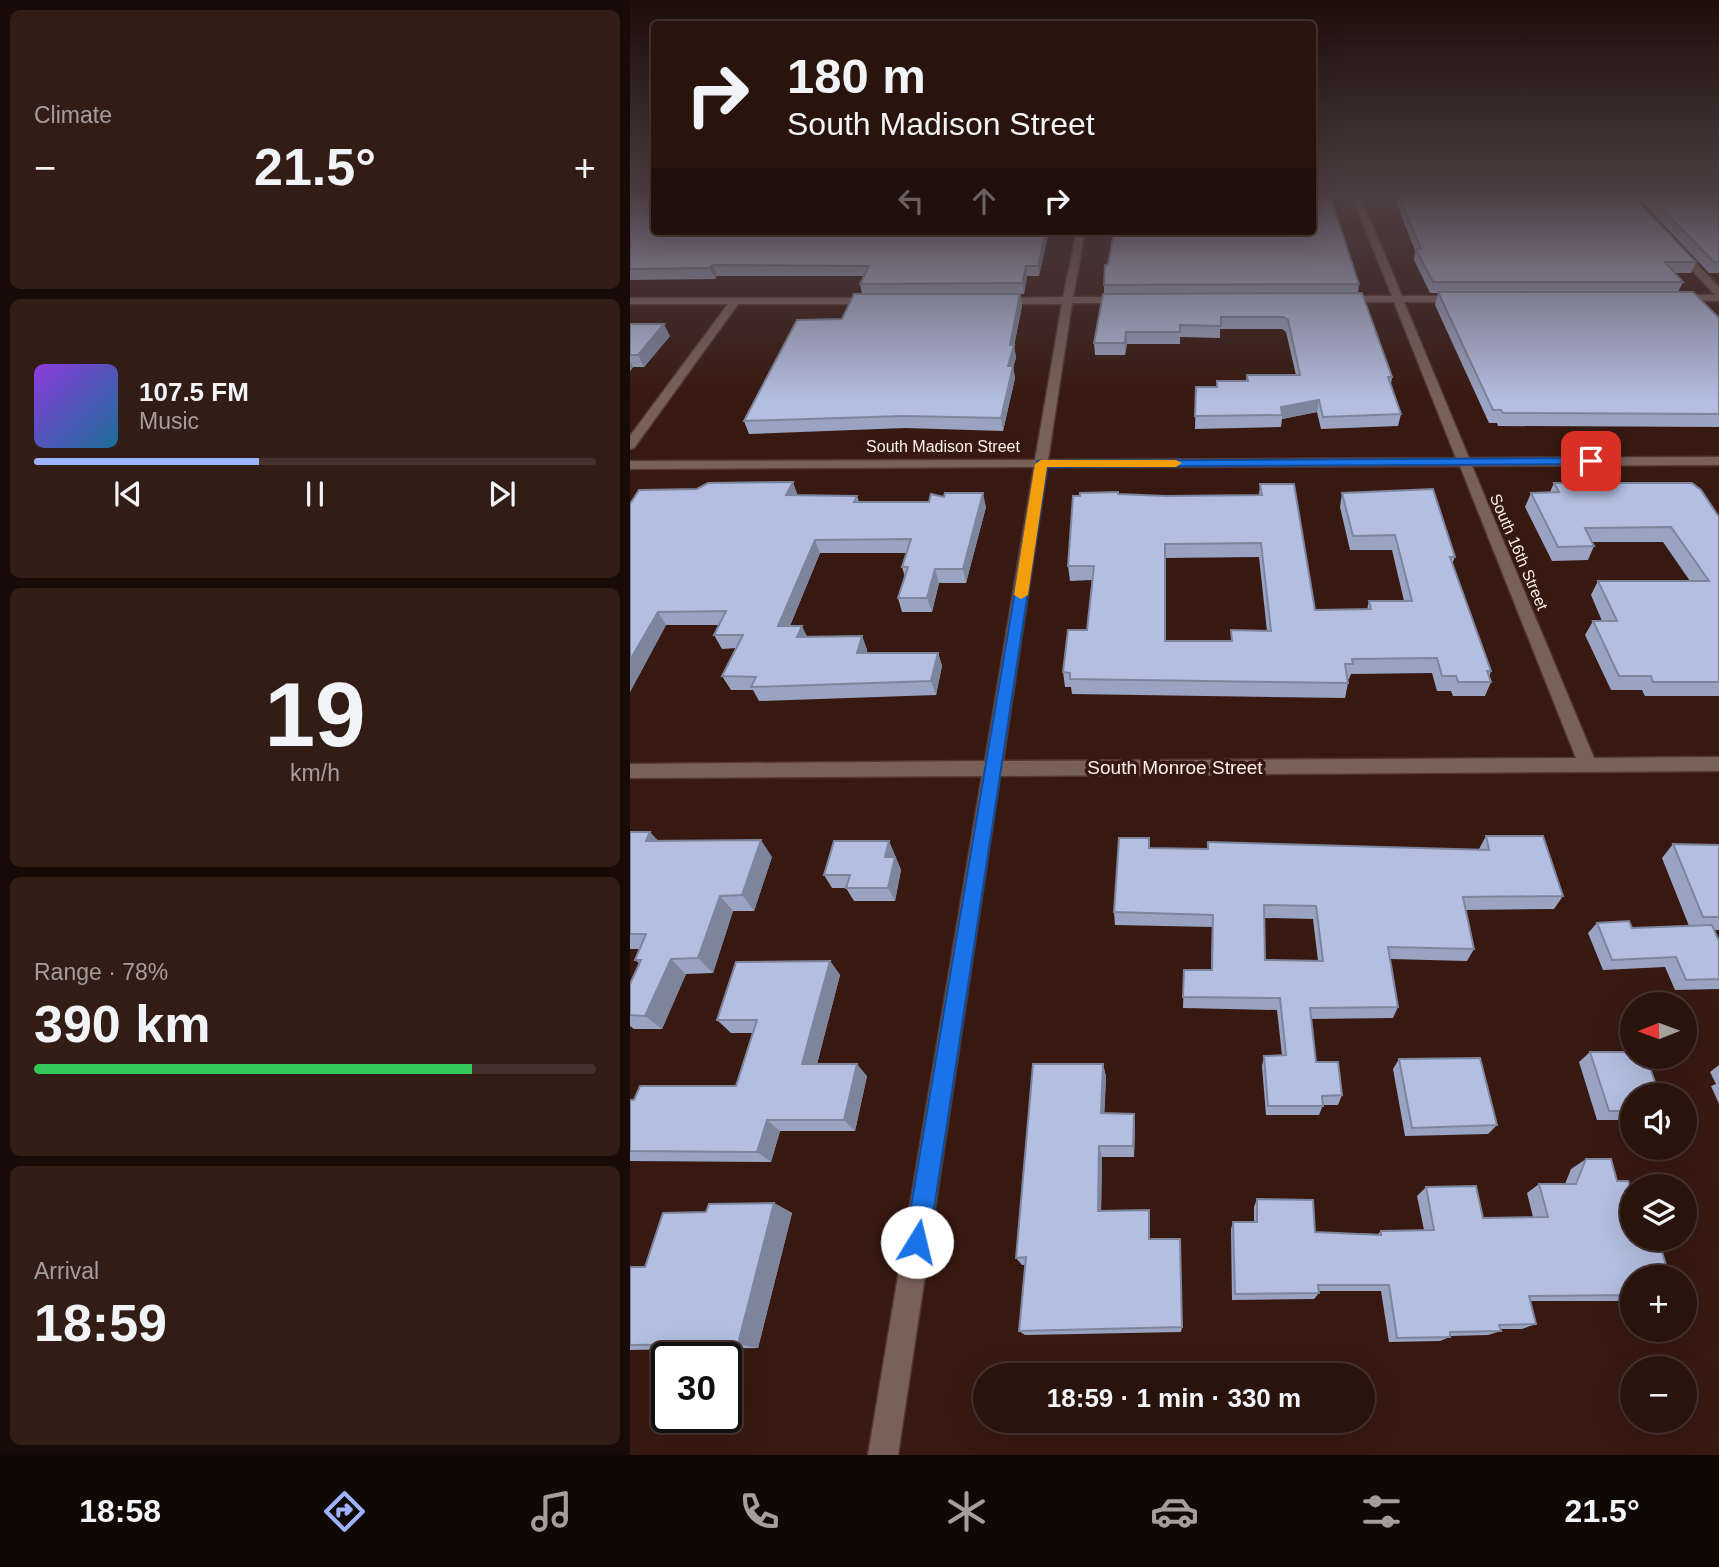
<!DOCTYPE html>
<html lang="en">
<head>
<meta charset="utf-8">
<style>
  :root { --surface:#29130d; --page:#311c16; --text:#f1f3f6; --muted:#a59e9d; --line:#45322e; --accent:#9eb3fd }
  body { margin:0; font-family:Arial,sans-serif; background:var(--page); color:var(--text); height:100vh; display:flex; flex-direction:column; font-size:26px; white-space:nowrap }
  * { box-sizing:border-box; margin:0 }
  p { font-size:23px; color:var(--muted) }
  .icon { flex:none; width:38px; height:38px; fill:none; stroke:currentColor; stroke-width:2; stroke-linecap:round; stroke-linejoin:round }
  .map { position:relative; flex:1; overflow:hidden }
  .panel { display:flex; flex-direction:column; gap:10px; padding:10px; background:#170a07; width:630px }
  .panel>* { flex:none }
  .top-card { position:absolute; left:21px; top:21px; width:665px; height:214px; border-radius:7px; box-shadow:0 7px 28px #0002,0 0 0 2px var(--line); background:#29130d; color:var(--text); overflow:hidden }
  .needle { width:46px; rotate:269deg }
  .fabs { position:absolute; left:990px; top:992px; display:grid; gap:14px }
  .fabs a { display:grid; place-items:center; width:77px; height:77px; border-radius:50%; background:var(--surface); box-shadow:0 7px 28px #0002,0 0 0 2px var(--line); font-size:35px }
  .speed { position:absolute; left:21px; top:1342px; display:flex; gap:14px; font-size:35px; font-weight:700; text-align:center }
  .speed>* { display:grid; place-content:center; width:91px; height:91px; border-radius:50%; background:var(--surface); box-shadow:0 7px 28px #0002,0 0 0 2px var(--line); line-height:1 }
  .speed .limit { border:4px solid #111; border-radius:10px; background:#fff; color:#111 }
  .pin { position:absolute; display:grid; place-items:center; width:60px; height:60px; color:#fff; margin:-30px; border-radius:14px; box-shadow:0 4px 10px #0006 }
  .me { position:absolute; width:77px; margin:-38px; rotate:9deg; stroke-linejoin:round; filter:drop-shadow(0 0 5px #0008) }
  .turn { display:flex; align-items:center; gap:24px; height:147px; padding:0 21px; font-size:32px }
  .turn .icon { width:91px; height:91px; stroke-width:2.5 }
  .turn b { display:block; font-size:49px; line-height:60px }
  .lanes { display:flex; align-items:center; height:66px; padding:0 21px; background:#0003; justify-content:center; gap:35px; direction:ltr }
  .lanes .off { opacity:.35 }
  .big { font-size:52px; font-weight:600; line-height:1.1 }
  .panel .card { flex:1; display:flex; flex-direction:column; justify-content:center; gap:10px; min-width:0; padding:0 24px; border-radius:10px; background:var(--page) }
  .panel .dial { align-items:center; gap:0 }
  .dial b { font-size:91px; line-height:1 }
  .song { display:flex; align-items:center; gap:21px }
  .cover { width:84px; height:84px; border-radius:10px; background:linear-gradient(135deg,hsl(270 70% 55%),hsl(200 70% 35%)) }
  .played { height:7px; border-radius:4px; background:linear-gradient(90deg,var(--accent) 40%,var(--line) 40%) }
  .keys { display:flex; justify-content:space-around; direction:ltr }
  .heat { display:flex; justify-content:space-between; align-items:center; font-size:38px; direction:ltr }
  .charge { height:10px; border-radius:5px; background:linear-gradient(90deg,#34c759 78%,var(--line) 0) }
  .trip { position:absolute; left:343px; top:1363px; width:402px; height:70px; border-radius:35px; background:var(--surface); box-shadow:0 7px 28px #0002,0 0 0 2px var(--line); font-weight:600; line-height:70px; text-align:center }
  .tabs { display:flex; height:112px; justify-content:space-around; align-items:center; background:#100805; color:var(--muted) }
  .tabs .icon { width:49px; height:49px }
  .tabs .on { color:var(--accent) }
  .tabs b { font-size:32px; color:var(--text) }
  main { display:flex; flex:1; min-height:0 }
  .map>svg:first-child { display:block }
  .lines { fill:none; stroke-linecap:round; stroke-linejoin:round }
  .minor-casing { stroke:#533730; stroke-width:3 }
  .minor { fill:#79615a; fill-rule:evenodd }
  .wall { fill:#9aa3c1; fill-rule:evenodd }
  .shaded-wall { fill:#7d859d }
  .building { fill:#b3bee0; stroke:#7d859d; stroke-width:2; fill-rule:evenodd }
  .route { fill:#1a73e8; stroke:#114b97; stroke-width:2 }
  .slow { fill:#f59e0b }
  .labels { text-anchor:middle; dominant-baseline:central; stroke-width:7; stroke-linejoin:round; paint-order:stroke }
  .far-street-label { font-size:16px; fill:#fdf0ed; stroke:#371911 }
  .street-label { font-size:19px; fill:#fdf0ed; stroke:#371911 }
</style>
</head>
<body>
<main>
<section class="panel">
<div class="card"><p>Climate</p>
<div class="heat"><a>−</a><b class="big">21.5°</b><a>+</a></div>
</div>
<div class="card">
<div class="song"><i class="cover"></i><div><b>107.5 FM</b><p>Music</p></div></div>
<div class="played"></div>
<div class="keys"><svg class="icon" aria-label="previous" viewBox="0 0 24 24"><path d="M18 5L8 12l10 7zM5 5v14"/></svg><svg class="icon" aria-label="pause" viewBox="0 0 24 24"><path d="M8 5v14M16 5v14"/></svg><svg class="icon" aria-label="next" viewBox="0 0 24 24"><path d="M6 5l10 7-10 7zM19 5v14"/></svg></div>
</div>
<div class="card dial"><b>19</b><p>km/h</p></div>
<div class="card"><p>Range · 78%</p><b class="big">390 km</b><div class="charge"></div></div>
<div class="card"><p>Arrival</p><b class="big">18:59</b></div>
</section>
<div class="map">
<svg width="1089" height="1455" viewBox="0 0 1089 1455">
  <rect width="100%" height="100%" fill="#371911"/>
  <g class="lines">
    <defs>
      <path id="minor" d="M 722,196 L 730,196 L 772,296 L 829,296 L 834,299 L 829,302 L 774,302 L 839,458 L 1089,457 L 1089,465 L 842,466 L 964,758 L 1089,757 L 1089,771 L 370,776 L 268,1455 L 238,1455 L 352,776 L 0,778 L 0,764 L 355,761 L 404,467 L 0,469 L 0,461 L 405,460 L 432,304 L 367,304 L 362,301 L 367,298 L 433,297 L 447,231 L 455,231 L 443,297 L 493,297 L 498,300 L 493,303 L 442,303 L 418,460 L 826,458 L 764,302 L 710,302 L 705,299 L 710,296 L 762,296 ZM 830,466 L 946,758 L 373,761 L 417,467 Z
        M 1045,248 L 1051,248 L 1089,287 L 1089,301 L 1042,300 L 1041,298 L 1046,295 L 1085,295 L 1045,252 Z
        M 0,298 L 245,298 L 250,301 L 245,304 L 108,304 L 4,448 L 0,449 L 0,436 L 98,304 L 0,304 Z"/>
    </defs>
    <!-- minor casing -->
    <use href="#minor" class="minor-casing"/>
    <!-- minor -->
    <use href="#minor" class="minor"/>
  </g>
  <!-- wall -->
  <path class="wall" d="M 0,196 L 24,231 L 419,231 L 409,276 L 397,276 L 394,294 L 390,294 L 392,306 L 384,346 L 386,358 L 383,367 L 385,378 L 373,431 L 275,428 L 119,434 L 114,421 L 212,319 L 232,294 L 230,284 L 233,276 L 87,276 L 85,279 L 0,280 Z
    M 764,196 L 1003,196 L 1066,262 L 1061,273 L 1045,273 L 1053,282 L 1048,292 L 1089,318 L 1089,427 L 868,426 L 867,423 L 859,423 L 805,305 L 808,293 L 800,293 L 784,260 L 785,251 Z
    M 1006,196 L 1089,196 L 1089,273 L 1079,273 Z
    M 478,264 L 729,284 L 728,293 L 762,377 L 761,384 L 771,414 L 768,426 L 691,429 L 687,412 L 652,419 L 651,427 L 565,429 L 566,387 L 587,387 L 616,381 L 617,375 L 666,375 L 656,332 L 652,329 L 590,329 L 590,338 L 550,337 L 550,344 L 497,344 L 495,355 L 465,355 L 464,343 L 474,294 L 474,285 Z
    M 0,324 L 40,336 L 14,367 L 3,367 L 0,371 Z
    M 924,483 L 1089,517 L 1089,696 L 1015,696 L 1012,690 L 981,690 L 955,635 L 963,621 L 972,621 L 961,595 L 968,581 L 1060,581 L 1033,542 L 962,542 L 964,546 L 958,560 L 922,561 L 895,507 L 901,493 L 920,492 Z
    M 630,484 L 685,610 L 737,610 L 739,601 L 774,601 L 762,550 L 720,550 L 710,507 L 712,493 L 825,557 L 822,564 L 861,671 L 859,677 L 861,682 L 855,696 L 823,696 L 821,691 L 807,691 L 802,673 L 721,674 L 719,679 L 718,679 L 718,683 L 715,698 L 442,694 L 441,687 L 435,687 L 433,672 L 457,630 L 462,580 L 440,581 L 438,566 L 488,494 L 536,496 L 629,495 ZM 629,557 L 637,631 L 601,630 L 601,641 L 535,641 L 535,558 Z
    M 168,496 L 227,496 L 229,502 L 356,507 L 336,583 L 309,583 L 302,612 L 272,612 L 268,598 L 275,577 L 272,567 L 276,553 L 190,553 L 160,626 L 177,637 L 232,636 L 237,650 L 237,653 L 308,653 L 312,666 L 306,695 L 129,701 L 123,690 L 101,690 L 92,676 L 106,648 L 92,649 L 84,635 L 89,625 L 36,625 L 0,692 L 0,504 Z
    M 0,832 L 29,841 L 142,857 L 124,911 L 103,911 L 83,973 L 56,974 L 32,1029 L 4,1029 L 0,1026 L 0,984 L 9,963 L 5,960 L 10,949 L 0,949 Z
    M 856,836 L 933,896 L 924,909 L 836,910 L 844,949 L 837,961 L 760,959 L 768,1007 L 763,1018 L 681,1019 L 686,1062 L 712,1095 L 708,1105 L 693,1105 L 689,1115 L 636,1115 L 632,1066 L 634,1056 L 652,1055 L 647,1010 L 553,1008 L 554,970 L 581,970 L 582,927 L 485,925 L 484,912 L 519,848 L 849,849 ZM 634,918 L 683,919 L 688,961 L 635,960 Z
    M 259,841 L 271,870 L 265,901 L 224,901 L 216,888 L 202,888 L 194,875 Z
    M 1043,844 L 1089,845 L 1089,930 L 1084,930 L 1089,941 L 1089,989 L 1045,990 L 1035,967 L 973,970 L 958,933 L 967,923 L 1002,928 L 1059,926 L 1032,858 Z
    M 200,961 L 210,975 L 187,1064 L 237,1076 L 225,1131 L 150,1131 L 141,1162 L 0,1161 L 0,1100 L 106,1086 L 123,1033 L 101,1033 L 87,1020 Z
    M 960,1052 L 1003,1096 L 1003,1120 L 967,1120 L 949,1062 Z
    M 769,1059 L 867,1125 L 858,1134 L 775,1136 L 763,1069 Z
    M 473,1064 L 476,1077 L 474,1113 L 504,1114 L 505,1126 L 504,1157 L 472,1157 L 471,1211 L 519,1210 L 520,1239 L 552,1327 L 551,1332 L 395,1335 L 389,1331 L 395,1265 L 392,1265 L 386,1258 Z
    M 1089,1065 L 1089,1104 L 1081,1086 L 1086,1084 L 1080,1072 Z
    M 956,1159 L 1003,1278 L 1003,1301 L 900,1301 L 906,1324 L 892,1329 L 870,1329 L 871,1331 L 858,1335 L 820,1336 L 820,1337 L 810,1341 L 759,1342 L 751,1291 L 689,1291 L 689,1293 L 684,1299 L 602,1300 L 601,1229 L 603,1222 L 624,1222 L 624,1207 L 627,1199 L 685,1232 L 748,1234 L 751,1231 L 794,1230 L 787,1196 L 796,1187 L 853,1218 L 903,1217 L 897,1193 L 909,1184 L 935,1184 L 941,1169 Z
    M 144,1203 L 162,1213 L 128,1348 L 0,1350 L 0,1267 L 15,1267 L 76,1212 Z"/>
  <!-- shaded-wall -->
  <path class="shaded-wall" d="M 416,231 L 419,231 L 409,276 L 408,266 Z
    M 83,265 L 87,276 L 85,279 L 80,268 Z
    M 396,266 L 397,276 L 394,294 L 392,283 Z
    M 390,294 L 392,306 L 384,346 L 386,358 L 383,367 L 385,378 L 373,431 L 371,418 L 380,345 Z
    M 34,324 L 40,336 L 14,367 L 8,355 Z
    M 496,332 L 497,344 L 495,355 L 495,343 Z
    M 0,361 L 3,367 L 0,371 Z
    M 689,400 L 687,412 L 652,419 L 651,407 Z
    M 163,482 L 168,496 L 156,495 Z
    M 353,493 L 356,507 L 336,583 L 333,569 Z
    M 185,540 L 190,553 L 154,640 L 148,626 Z
    M 305,569 L 309,583 L 302,612 L 297,598 Z
    M 28,612 L 36,625 L 0,692 L 0,660 Z
    M 172,626 L 179,640 L 167,637 Z
    M 232,636 L 237,650 L 233,667 L 227,653 Z
    M 308,653 L 312,666 L 306,695 L 301,681 Z
    M 20,832 L 35,848 L 16,841 Z
    M 131,840 L 142,857 L 124,911 L 112,895 Z
    M 259,841 L 271,870 L 265,901 L 258,888 L 255,857 Z
    M 90,896 L 103,911 L 83,973 L 68,958 Z
    M 41,959 L 56,974 L 32,1029 L 15,1016 Z
    M 200,961 L 210,975 L 184,1076 L 172,1064 Z
    M 227,1064 L 237,1076 L 225,1131 L 214,1120 Z
    M 473,1064 L 476,1077 L 474,1125 L 471,1113 Z
    M 504,1114 L 505,1126 L 504,1157 L 503,1146 Z
    M 137,1120 L 150,1131 L 141,1162 L 127,1152 Z
    M 469,1146 L 472,1157 L 471,1220 L 468,1211 Z
    M 144,1203 L 162,1213 L 128,1348 L 108,1344 Z"/>
  <!-- building -->
  <path class="building" d="M 0,196 L 24,196 L 24,231 L 416,231 L 408,266 L 396,266 L 392,283 L 230,284 L 239,266 L 83,265 L 80,268 L 0,269 Z
    M 682,196 L 700,196 L 729,284 L 474,285 L 475,265 L 478,264 L 484,231 L 682,231 Z
    M 769,196 L 1003,196 L 1066,262 L 1035,262 L 1053,282 L 803,282 L 786,249 L 791,249 Z
    M 1019,196 L 1089,196 L 1089,262 L 1084,262 Z
    M 808,292 L 1063,292 L 1089,318 L 1089,414 L 873,413 L 871,410 L 863,410 Z
    M 732,293 L 762,377 L 758,377 L 771,414 L 693,417 L 689,400 L 651,407 L 652,415 L 565,416 L 566,387 L 587,387 L 587,381 L 618,381 L 617,375 L 670,375 L 658,320 L 653,317 L 591,317 L 591,326 L 550,325 L 550,332 L 496,332 L 495,343 L 464,343 L 473,294 Z
    M 224,294 L 390,294 L 380,345 L 384,345 L 378,366 L 383,366 L 371,418 L 272,416 L 114,421 L 167,320 L 212,319 Z
    M 0,324 L 34,324 L 8,355 L 0,355 Z
    M 163,482 L 156,495 L 227,496 L 224,502 L 299,502 L 301,494 L 314,497 L 315,493 L 353,493 L 333,569 L 305,569 L 297,598 L 268,598 L 278,567 L 272,567 L 281,539 L 185,540 L 148,626 L 172,626 L 167,637 L 232,636 L 227,653 L 308,653 L 301,681 L 121,687 L 126,677 L 92,676 L 113,635 L 84,635 L 96,611 L 28,612 L 0,660 L 0,504 L 9,490 L 67,489 L 78,483 Z
    M 924,483 L 1062,483 L 1071,490 L 1089,517 L 1089,682 L 1023,682 L 1021,676 L 989,676 L 963,621 L 987,621 L 968,581 L 1079,581 L 1041,527 L 955,528 L 964,546 L 928,547 L 901,493 L 929,492 Z
    M 630,484 L 664,484 L 685,610 L 741,609 L 739,601 L 782,601 L 765,535 L 723,536 L 712,493 L 803,489 L 825,557 L 820,557 L 861,671 L 857,671 L 861,682 L 828,682 L 826,676 L 812,676 L 807,658 L 722,659 L 723,664 L 715,664 L 718,683 L 440,679 L 440,673 L 433,672 L 438,630 L 457,630 L 464,566 L 438,566 L 443,496 L 450,496 L 450,493 L 488,492 L 488,494 L 536,496 L 632,495 ZM 631,543 L 641,631 L 601,630 L 602,641 L 535,641 L 535,544 Z
    M 0,832 L 20,832 L 16,841 L 131,840 L 112,895 L 90,896 L 68,958 L 41,959 L 15,1016 L 0,1015 L 0,984 L 11,960 L 5,960 L 16,934 L 0,934 Z
    M 856,836 L 913,836 L 933,896 L 833,897 L 844,949 L 758,947 L 768,1007 L 680,1008 L 686,1062 L 708,1062 L 712,1095 L 692,1096 L 693,1106 L 638,1106 L 634,1056 L 656,1055 L 650,998 L 553,997 L 554,970 L 582,970 L 583,915 L 484,912 L 489,838 L 519,838 L 519,848 L 578,849 L 578,842 L 859,850 ZM 634,905 L 686,906 L 693,961 L 635,960 Z
    M 204,841 L 259,841 L 255,857 L 265,857 L 258,888 L 216,888 L 220,875 L 194,875 Z
    M 1043,844 L 1089,845 L 1089,917 L 1073,917 Z
    M 999,921 L 1002,928 L 1082,925 L 1089,941 L 1089,979 L 1056,980 L 1046,957 L 982,960 L 967,923 Z
    M 200,961 L 172,1064 L 227,1064 L 214,1120 L 137,1120 L 127,1152 L 0,1151 L 0,1100 L 4,1100 L 10,1086 L 106,1086 L 127,1020 L 87,1020 L 106,962 Z
    M 960,1052 L 1003,1052 L 1003,1057 L 1016,1057 L 1030,1096 L 1003,1096 L 1003,1111 L 979,1111 Z
    M 850,1058 L 867,1125 L 782,1128 L 769,1059 Z
    M 403,1064 L 473,1064 L 471,1113 L 504,1114 L 503,1146 L 469,1146 L 468,1211 L 519,1210 L 519,1239 L 550,1239 L 552,1327 L 389,1331 L 396,1257 L 386,1258 Z
    M 956,1159 L 981,1159 L 987,1181 L 998,1181 L 1003,1195 L 1003,1239 L 1028,1239 L 1040,1278 L 1003,1278 L 1003,1295 L 899,1296 L 906,1324 L 869,1325 L 871,1331 L 820,1332 L 820,1337 L 767,1338 L 759,1285 L 688,1285 L 689,1293 L 605,1294 L 603,1222 L 627,1222 L 627,1199 L 683,1200 L 685,1232 L 751,1235 L 751,1231 L 804,1230 L 796,1187 L 846,1186 L 853,1218 L 918,1217 L 909,1184 L 946,1184 Z
    M 144,1203 L 108,1344 L 0,1345 L 0,1267 L 15,1267 L 33,1213 L 76,1212 L 79,1204 Z"/>
  <!-- sky -->
  <linearGradient id="sky" x2="0" y2="1"><stop stop-color="#1e0e09"/><stop offset="0.49" stop-color="#4d3e43"/><stop offset="1" stop-color="#4d3e43" stop-opacity="0"/></linearGradient>
  <rect width="1089" height="400" fill="url(#sky)"/>
  <!-- route -->
  <path class="route" d="M 961,458 L 965,459 L 965,464 L 417,467 L 299,1242 L 296,1251 L 287,1254 L 279,1251 L 275,1242 L 407,461 Z"/>
  <!-- slow -->
  <path class="slow" d="M 411,460 L 546,460 L 552,463 L 546,467 L 417,467 L 398,595 L 391,599 L 384,595 L 405,464 Z"/>
  <g class="labels">
    <!-- far-street labels -->
    <g class="far-street-label">
      <text x="313" y="446">South Madison Street</text>
      <text transform="translate(889 552) rotate(67)">South 16th Street</text>
    </g>
    <!-- street labels -->
    <g class="street-label">
      <text x="545" y="767">South Monroe Street</text>
    </g>
  </g>
</svg>
<div class="fabs">
<a><svg class="needle" viewBox="-14 -14 28 28"><path d="M0-13l5 13h-10z" fill="#e53935"/><path d="M0 13l5-13h-10z" fill="#a59e9d"/></svg></a>
<a><svg class="icon" aria-label="sound" viewBox="0 0 24 24"><path d="M4 9h4l5-4v14l-5-4H4zM17 9q2 3 0 6"/></svg></a>
<a><svg class="icon" aria-label="layers" viewBox="0 0 24 24"><path d="M12 4l9 5-9 5-9-5zM3 14l9 5 9-5"/></svg></a>
<a>+</a>
<a>−</a>
</div>
<div class="speed"><div class="limit">30</div></div>
<div class="pin" style="left:961px;top:461px;background:#d93025"><svg class="icon" aria-label="arrive" viewBox="0 0 24 24"><path d="M6 21V4h12l-3 4 3 4H6"/></svg></div>
<svg class="me" style="left:287px;top:1242px" viewBox="-20 -20 40 40"><circle r="19" fill="#fff"/><path d="M0-13L10 11 0 6-10 11z" fill="#1a73e8"/></svg>
<div class="trip">18:59 · 1 min · 330 m</div>
<div class="top-card">
<div class="turn"><svg class="icon" aria-label="right" viewBox="0 0 24 24"><path d="M7 20v-9h11M14 6l5 5-5 5"/></svg><div><b>180 m</b>South Madison Street</div></div>
<div class="lanes"><svg class="icon off" aria-label="left" viewBox="0 0 24 24"><path d="M17 20v-9H6M10 6l-5 5 5 5"/></svg><svg class="icon off" aria-label="ahead" viewBox="0 0 24 24"><path d="M12 20V5M6 11l6-6 6 6"/></svg><svg class="icon" aria-label="right" viewBox="0 0 24 24"><path d="M7 20v-9h11M14 6l5 5-5 5"/></svg></div>
</div>
</div>
</main>
<nav class="tabs">
<b>18:58</b>
<svg class="icon on" aria-label="directions" viewBox="0 0 24 24"><path d="M12 3l9 9-9 9-9-9zM9 14v-3h6M13 9l2 2-2 2"/></svg>
<svg class="icon" aria-label="music" viewBox="0 0 24 24"><path d="M9 18V5l10-2v13"/><circle cx="6" cy="18" r="3"/><circle cx="16" cy="16" r="3"/></svg>
<svg class="icon" aria-label="phone" viewBox="0 0 24 24"><path d="M5 4h4l2 5-3 2q2 4 5 5l2-3 5 2v4C11 20 4 13 5 4z"/></svg>
<svg class="icon" aria-label="climate" viewBox="0 0 24 24"><path d="M12 3v18M4 7l16 10M4 17L20 7"/></svg>
<svg class="icon" aria-label="car" viewBox="0 0 24 24"><path d="M5 17H2v-5l4-1 3-4h7l3 4 3 1v5h-3M9 17h6M6 11h13"/><circle cx="7" cy="17" r="2"/><circle cx="17" cy="17" r="2"/></svg>
<svg class="icon" aria-label="filters" viewBox="0 0 24 24"><path d="M4 7h16M4 17h16"/><circle cx="9" cy="7" r="2"/><circle cx="15" cy="17" r="2"/></svg>
<b>21.5°</b>
</nav>
</body>
</html>
